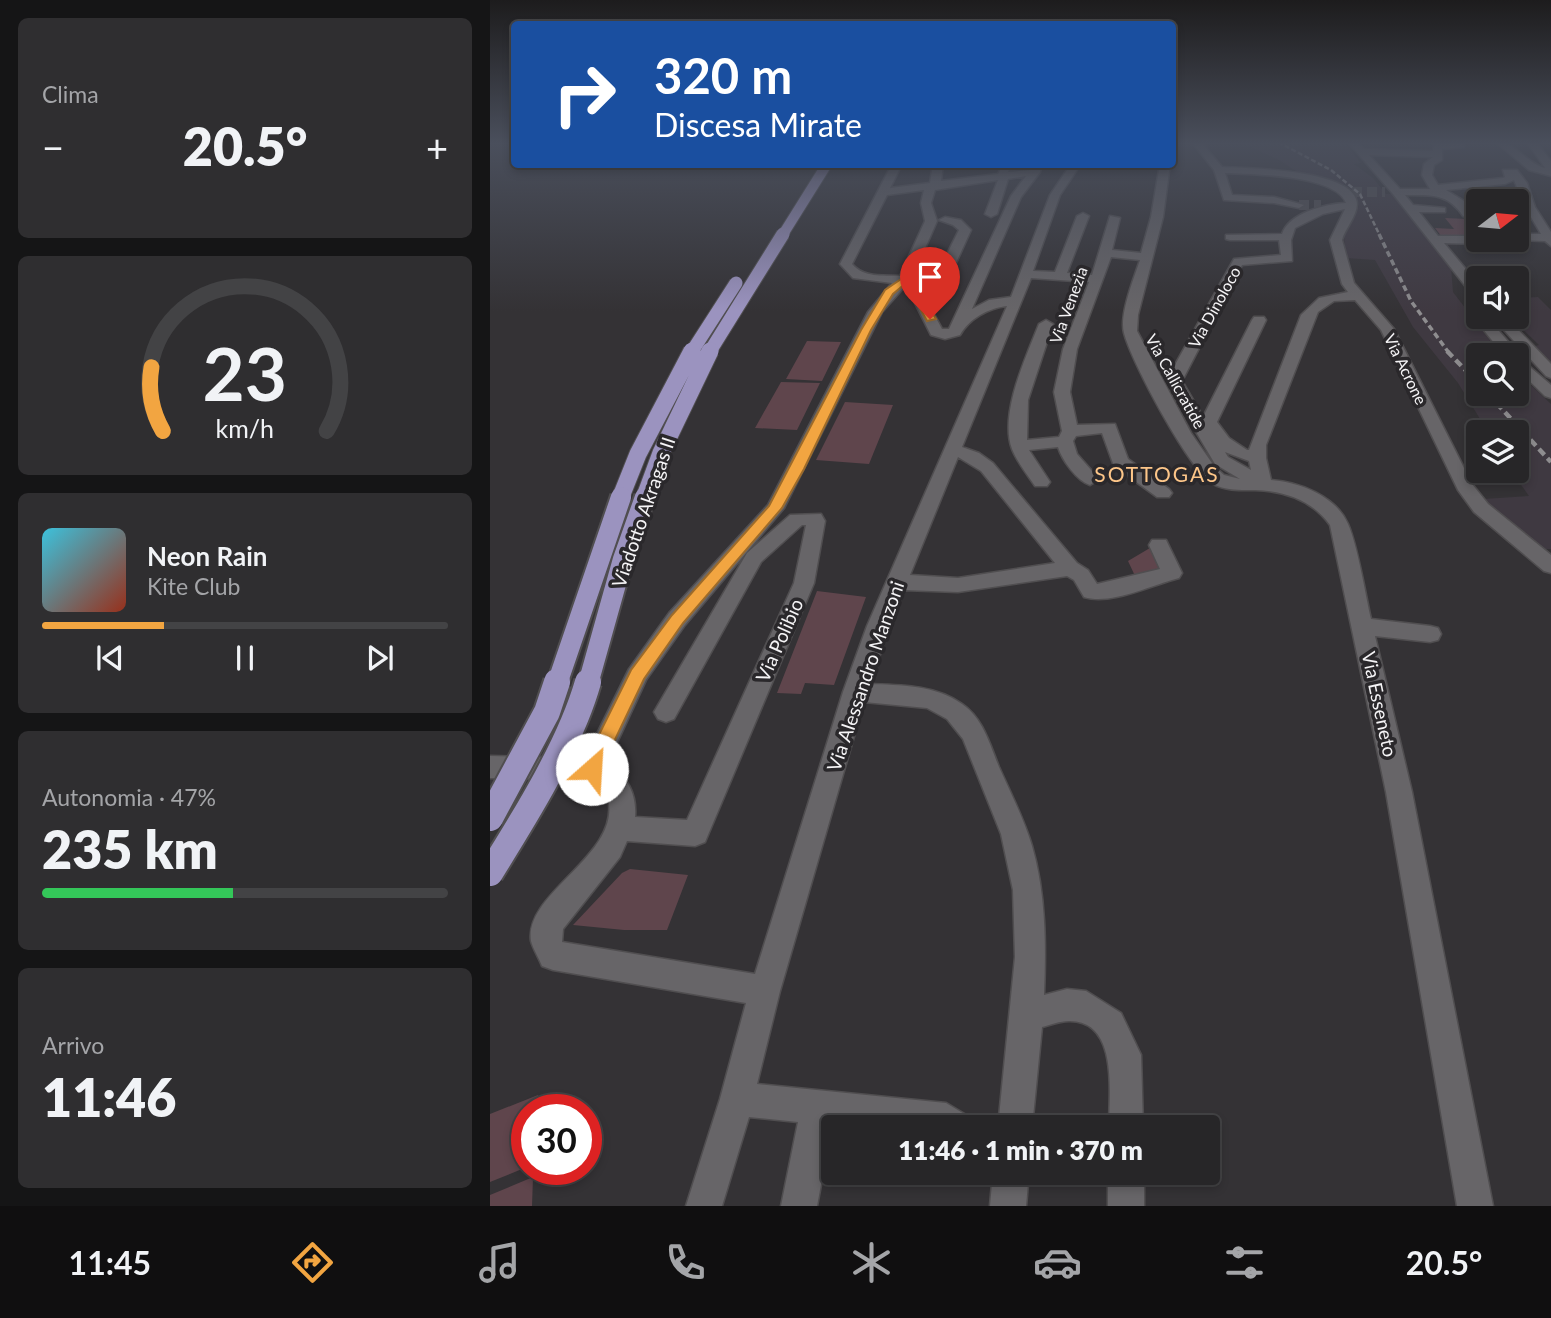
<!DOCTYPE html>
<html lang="it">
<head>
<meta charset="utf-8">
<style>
  :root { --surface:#272628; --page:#2f2e30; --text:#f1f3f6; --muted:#a4a5a8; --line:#434345; --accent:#f2a541 }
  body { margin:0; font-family:Lato,sans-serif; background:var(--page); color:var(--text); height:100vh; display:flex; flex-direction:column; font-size:26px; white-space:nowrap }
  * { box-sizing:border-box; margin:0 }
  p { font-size:23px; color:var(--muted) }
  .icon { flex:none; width:38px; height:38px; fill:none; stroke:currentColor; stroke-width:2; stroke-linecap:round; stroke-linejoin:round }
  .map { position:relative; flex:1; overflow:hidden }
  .drawer { display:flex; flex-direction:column; gap:18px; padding:18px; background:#151516; width:490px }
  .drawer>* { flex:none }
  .hud { position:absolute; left:21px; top:21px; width:665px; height:147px; border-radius:7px; box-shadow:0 4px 10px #0003,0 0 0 2px var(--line); background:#1a4fa0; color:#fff; overflow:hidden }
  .needle { width:46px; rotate:74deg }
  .buttons { position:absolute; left:976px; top:189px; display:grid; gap:14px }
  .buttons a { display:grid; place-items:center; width:63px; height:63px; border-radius:7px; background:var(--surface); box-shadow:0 4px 10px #0003,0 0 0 2px var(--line); font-size:35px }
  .speed { position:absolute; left:21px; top:1094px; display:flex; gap:14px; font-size:35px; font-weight:700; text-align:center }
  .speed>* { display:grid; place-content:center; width:91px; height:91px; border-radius:50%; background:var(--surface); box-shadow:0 4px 10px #0003,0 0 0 2px var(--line); line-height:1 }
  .speed .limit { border:10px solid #d22; background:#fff; color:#111 }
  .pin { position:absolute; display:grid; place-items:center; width:60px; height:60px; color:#fff; margin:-72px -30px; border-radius:50% 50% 50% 0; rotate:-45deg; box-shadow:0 0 7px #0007 }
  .pin .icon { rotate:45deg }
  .me { position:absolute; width:77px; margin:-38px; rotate:26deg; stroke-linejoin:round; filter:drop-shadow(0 0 5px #0008) }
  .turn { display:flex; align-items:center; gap:24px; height:147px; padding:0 28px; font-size:32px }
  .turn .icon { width:91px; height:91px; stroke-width:2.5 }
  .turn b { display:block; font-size:49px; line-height:60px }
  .big { font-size:52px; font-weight:800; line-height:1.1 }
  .drawer .widget { flex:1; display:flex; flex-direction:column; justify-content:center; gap:10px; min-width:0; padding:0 24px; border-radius:10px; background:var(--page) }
  .drawer .dial { align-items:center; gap:0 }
  .dial svg { height:182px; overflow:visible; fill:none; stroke:var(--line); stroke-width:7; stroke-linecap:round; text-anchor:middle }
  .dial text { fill:var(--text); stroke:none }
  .song { display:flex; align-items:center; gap:21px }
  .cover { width:84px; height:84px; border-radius:10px; background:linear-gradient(135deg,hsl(190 70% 55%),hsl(10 70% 35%)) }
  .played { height:7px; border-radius:4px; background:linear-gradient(90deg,var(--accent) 30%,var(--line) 30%) }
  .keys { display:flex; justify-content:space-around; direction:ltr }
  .heat { display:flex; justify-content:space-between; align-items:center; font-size:38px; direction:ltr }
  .charge { height:10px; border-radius:5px; background:linear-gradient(90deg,#34c759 47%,var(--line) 0) }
  .trip { position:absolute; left:331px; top:1115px; width:399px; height:70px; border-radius:7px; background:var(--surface); box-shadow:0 4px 10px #0003,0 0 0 2px var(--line); font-weight:800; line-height:70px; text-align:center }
  .dock { display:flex; height:112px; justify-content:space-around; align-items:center; background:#100f10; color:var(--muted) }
  .dock .icon { width:49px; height:49px }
  .dock .selected { color:var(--accent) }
  .dock b { font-size:32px; color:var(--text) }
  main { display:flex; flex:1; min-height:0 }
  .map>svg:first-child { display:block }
  .built { fill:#3f3941 }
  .green { fill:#5f454c }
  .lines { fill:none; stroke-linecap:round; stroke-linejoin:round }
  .minor-tunnel { stroke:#514f52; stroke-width:10; stroke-dasharray:10 5; stroke-linecap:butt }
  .minor-casing { stroke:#504e50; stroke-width:3 }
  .minor { fill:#676568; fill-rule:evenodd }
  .rail-far2 { stroke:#8e8d8f; stroke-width:2.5; stroke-dasharray:5 2.5; stroke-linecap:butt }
  .rail-far1 { stroke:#8e8d8f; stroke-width:3.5; stroke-dasharray:6 3.5; stroke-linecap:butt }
  .rail { stroke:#8e8d8f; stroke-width:4.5; stroke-dasharray:8 4.5; stroke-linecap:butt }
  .major-bridge-far4-casing { stroke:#504e50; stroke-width:12; stroke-linecap:butt }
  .major-bridge-far3-casing { stroke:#504e50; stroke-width:15; stroke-linecap:butt }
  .major-bridge-far2-casing { stroke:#504e50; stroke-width:19; stroke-linecap:butt }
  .major-bridge-far1-casing { stroke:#504e50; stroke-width:24; stroke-linecap:butt }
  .major-bridge-casing { stroke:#504e50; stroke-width:30; stroke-linecap:butt }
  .major-bridge-far4 { stroke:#9b93bf; stroke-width:10 }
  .major-bridge-far3 { stroke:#9b93bf; stroke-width:13 }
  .major-bridge-far2 { stroke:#9b93bf; stroke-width:17 }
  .major-bridge-far1 { stroke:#9b93bf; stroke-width:20 }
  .major-bridge { stroke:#9b93bf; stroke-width:26 }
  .route { fill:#f2a541; stroke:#9d6b2a; stroke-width:2 }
  .labels { text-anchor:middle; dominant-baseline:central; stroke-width:7; stroke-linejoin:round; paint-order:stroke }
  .far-street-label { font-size:16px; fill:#f5f4f6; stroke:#2a282b }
  .street-label { font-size:19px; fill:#f5f4f6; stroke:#2a282b }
  .neighbourhood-label { font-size:21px; letter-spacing:2px; fill:#fdc689; stroke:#2a282b }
</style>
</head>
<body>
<main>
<section class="drawer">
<div class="widget"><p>Clima</p>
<div class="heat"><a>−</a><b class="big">20.5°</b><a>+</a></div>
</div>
<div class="widget dial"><svg viewBox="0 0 100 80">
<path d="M14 69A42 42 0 1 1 86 69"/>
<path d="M14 69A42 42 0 0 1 9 41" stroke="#f2a541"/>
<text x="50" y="56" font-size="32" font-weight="700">23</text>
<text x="50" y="72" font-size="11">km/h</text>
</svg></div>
<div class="widget">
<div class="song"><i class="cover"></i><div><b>Neon Rain</b><p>Kite Club</p></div></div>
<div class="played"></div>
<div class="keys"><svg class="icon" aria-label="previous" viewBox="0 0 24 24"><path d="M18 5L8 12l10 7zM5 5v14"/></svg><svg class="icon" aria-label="pause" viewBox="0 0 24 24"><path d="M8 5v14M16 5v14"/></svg><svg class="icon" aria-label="next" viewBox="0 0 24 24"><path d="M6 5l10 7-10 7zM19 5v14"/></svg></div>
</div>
<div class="widget"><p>Autonomia · 47%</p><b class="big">235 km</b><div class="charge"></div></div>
<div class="widget"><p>Arrivo</p><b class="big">11:46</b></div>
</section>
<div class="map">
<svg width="1061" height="1206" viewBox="0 0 1061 1206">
  <rect width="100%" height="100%" fill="#343235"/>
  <!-- built -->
  <path class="built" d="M 750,142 L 854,142 L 871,163 L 864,164 L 883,178 L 896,194 L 902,194 L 961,267 L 963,292 L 1011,355 L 989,355 L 989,394 L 1027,394 L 1027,372 L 1061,404 L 1061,549 L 1052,549 L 993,499 L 1039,496 L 1021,471 L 1027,471 L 1027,432 L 998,432 L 968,383 L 923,327 L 885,260 L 856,258 L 854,237 L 869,206 L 862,192 L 856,185 L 812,175 L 789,160 Z
    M 1048,297 L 1061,310 L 1061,362 L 1045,346 L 1049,345 L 1020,317 L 1027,317 L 1027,298 Z"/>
  <!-- green -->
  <path class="green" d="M 955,218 L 977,219 L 978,225 L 989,226 L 989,237 L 952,237 L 945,228 L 964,229 Z
    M 317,341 L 351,342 L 332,381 L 296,379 Z
    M 291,382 L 330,383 L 307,430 L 265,428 Z
    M 355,402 L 403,405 L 379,464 L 326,460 Z
    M 665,545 L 675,570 L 646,578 L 638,561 Z
    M 327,591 L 376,597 L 344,685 L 315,683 L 311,694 L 287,693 Z
    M 140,869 L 198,875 L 177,930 L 134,930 L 83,925 L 132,873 Z
    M 48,1095 L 47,1109 L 37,1110 L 37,1167 L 0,1182 L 0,1114 Z
    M 43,1177 L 42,1206 L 0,1206 L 0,1195 Z"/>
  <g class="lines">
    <!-- minor-tunnel -->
    <path class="minor-tunnel" d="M 862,192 L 895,192
      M 809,205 L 831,205"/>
    <defs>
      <path id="minor" d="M 702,142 L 711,142 L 732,167 C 759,168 856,170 866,199 C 871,212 855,228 852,240 L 864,283 L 904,329 L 982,484 L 998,504 L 1061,555 L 1061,573 L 1054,571 L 984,512 L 968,490 L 891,330 L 865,300 L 844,301 L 828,312 L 776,445 L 776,458 L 781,480 C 809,482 846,496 858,524 C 868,547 875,593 881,619 L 940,626 L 948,628 L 951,634 L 948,640 L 940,642 L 885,636 L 922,792 L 1003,1206 L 967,1206 L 896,792 L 840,525 C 822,500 795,491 765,490 C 752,490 736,491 723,484 C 699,470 641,361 634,333 C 629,315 644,278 650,260 L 621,257 L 587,349 L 580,392 L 587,425 L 625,424 L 638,459 L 679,489 L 682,493 L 679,497 L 667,497 L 624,466 L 612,433 L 586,436 L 583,441 L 587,454 L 609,479 L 600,485 C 587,481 572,460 568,447 L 539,450 L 560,482 L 557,486 L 545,486 C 537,474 527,462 522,449 C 509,414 536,357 549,324 L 556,320 L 563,324 L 538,400 L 537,440 L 569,437 L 572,431 L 564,392 L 573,349 L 599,282 L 541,278 L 472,447 L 489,453 L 503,463 L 587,563 L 598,570 L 607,584 L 670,569 L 659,545 L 662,540 L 676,540 L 692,573 L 689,578 L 682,580 C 657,587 620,605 594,597 L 584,580 L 577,576 L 468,592 L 414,590 L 379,684 C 410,685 446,685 472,704 C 493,718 500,745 509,767 C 521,794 534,819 542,846 C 556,894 556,946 554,995 L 577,989 L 596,991 L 631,1013 L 651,1055 L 653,1127 L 619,1127 C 619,1094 629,1020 579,1021 C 570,1021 560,1025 552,1027 L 542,1127 L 508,1127 L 525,957 L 523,890 L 511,834 L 473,739 L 457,719 L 437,708 L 374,702 L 290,991 L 267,1084 L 456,1103 L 476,1115 L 481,1127 L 342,1126 L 327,1206 L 291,1206 L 308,1122 L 259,1117 L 232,1206 L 196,1206 L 230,1099 L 256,1003 L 63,970 L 52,966 C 49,958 43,949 41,941 C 34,892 132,855 118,798 L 99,780 L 0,778 L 0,756 L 95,758 L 139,669 L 179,613 L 278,505 L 378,312 L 402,283 L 363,278 L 350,264 L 402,164 L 412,164 L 400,188 L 440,183 L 443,164 L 453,164 L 451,181 L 508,174 L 513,164 L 520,167 L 518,172 L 541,170 L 542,164 L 552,164 L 550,172 L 531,197 L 482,309 L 499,300 L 521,297 L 560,195 L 581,164 L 591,164 L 570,195 L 543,271 L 565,272 L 587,216 L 593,213 L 599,216 L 577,273 L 602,275 L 620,216 L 630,218 L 622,250 L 651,253 L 661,217 L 670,164 L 680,164 L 673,217 L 648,315 L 647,331 L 701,433 L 724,466 L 734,475 L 750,479 L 725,464 L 676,381 L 744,259 L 791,255 L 789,240 L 740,240 L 736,239 L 736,235 L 792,234 C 799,213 835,204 856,203 C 846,175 762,174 735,173 L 742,195 L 784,197 L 814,205 L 809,208 L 784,203 L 734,200 L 724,170 ZM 536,176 L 521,196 L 459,329 L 452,329 L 440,307 L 449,300 L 481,230 L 471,220 L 455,217 L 449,220 L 463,225 L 469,230 L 435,298 L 426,281 L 422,278 L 447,221 L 441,203 L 445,190 L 508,180 L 495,214 L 501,217 L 507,214 L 518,179 ZM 434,190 L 431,203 L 435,221 L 410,276 C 392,275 374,278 362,264 L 397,195 ZM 855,209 L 840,240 L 852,284 L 858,292 L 829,298 L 811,315 L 759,450 L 757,450 L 739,438 L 727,422 L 776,320 L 774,317 L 764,317 L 762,320 L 713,417 L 692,381 L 752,265 L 802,261 L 801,240 L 805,228 L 833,214 ZM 416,285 L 441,335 L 455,339 L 470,335 C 479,319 498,308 517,306 L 377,626 L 353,692 L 265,974 L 72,942 L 73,929 L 130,857 L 137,841 L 205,846 L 215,842 L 324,583 L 335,521 L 331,514 L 300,515 L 257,553 L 164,712 L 168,719 L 176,722 L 184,719 L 271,562 L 312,525 L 316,525 L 304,583 L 197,820 L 145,817 C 147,794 137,775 117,764 L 156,680 L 195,625 L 294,508 L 392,312 ZM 735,452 L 759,461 L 761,470 L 738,457 ZM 468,457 L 491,471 L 565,563 L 468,578 L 420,575 Z
        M 858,142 L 867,142 L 874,149 L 943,151 L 944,144 L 974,142 L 974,147 L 952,149 L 952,160 L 944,165 L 942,175 L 948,185 L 1013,178 L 1015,177 L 1013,170 L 1027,170 L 1037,183 L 1045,207 L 1061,232 L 1061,246 L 1055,241 L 1024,240 L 1027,240 L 1027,234 L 1051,234 L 1035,207 L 1024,180 L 1015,184 L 956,190 L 974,201 L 983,214 L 977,217 L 973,216 C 958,193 941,195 915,195 L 923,205 L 955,208 L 955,212 L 929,212 L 948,236 L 989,236 L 989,240 L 995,240 L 989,244 L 954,243 L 989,285 L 989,298 L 984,297 L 903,194 ZM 879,155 L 943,157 L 934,164 L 932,175 L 940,189 L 910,189 Z
        M 1006,142 C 1026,142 1036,163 1055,168 L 1037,142 L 1046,142 L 1061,161 L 1061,176 L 1039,170 Z
        M 989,313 L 989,317 L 997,317 L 1027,352 L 1028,357 L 1061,385 L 1061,398 L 1055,396 L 1027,369 L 1027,355 L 1014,355 L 983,317 Z
        M 1002,317 L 1016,317 L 1061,364 L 1061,378 L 1056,376 Z
        M 503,1172 L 539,1172 L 536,1206 L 500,1206 Z
        M 618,1172 L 654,1172 L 654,1206 L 618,1206 Z"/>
    </defs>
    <!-- minor casing -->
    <use href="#minor" class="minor-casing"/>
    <!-- minor -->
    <use href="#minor" class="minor"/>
    <!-- rail-far2 -->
    <path class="rail-far2" d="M 788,142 L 841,170 L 870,194 L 890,236"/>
    <!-- rail-far1 -->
    <path class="rail-far1" d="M 889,234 L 921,301 L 959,353"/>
    <!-- rail -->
    <path class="rail" d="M 957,351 L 989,384
      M 998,394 L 1061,462"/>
    <defs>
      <path id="major-bridge-far4" d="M 292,236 L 337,164"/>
      <path id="major-bridge-far3" d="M 201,353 L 246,283
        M 219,353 L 293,234"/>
      <path id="major-bridge-far2" d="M 130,499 L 148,454 L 202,351
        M 154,499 L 171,453 L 220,351"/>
      <path id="major-bridge-far1" d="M 67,684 L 131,497
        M 98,684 L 133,559 L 155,497"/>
      <path id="major-bridge" d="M 0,818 L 57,712 L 67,682
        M 0,873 C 35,817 80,745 98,682"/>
    </defs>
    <!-- major-bridge-far4 casing -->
    <use href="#major-bridge-far4" class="major-bridge-far4-casing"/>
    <!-- major-bridge-far3 casing -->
    <use href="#major-bridge-far3" class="major-bridge-far3-casing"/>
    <!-- major-bridge-far2 casing -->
    <use href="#major-bridge-far2" class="major-bridge-far2-casing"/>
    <!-- major-bridge-far1 casing -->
    <use href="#major-bridge-far1" class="major-bridge-far1-casing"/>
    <!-- major-bridge casing -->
    <use href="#major-bridge" class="major-bridge-casing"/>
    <!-- major-bridge-far4 -->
    <use href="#major-bridge-far4" class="major-bridge-far4"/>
    <!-- major-bridge-far3 -->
    <use href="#major-bridge-far3" class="major-bridge-far3"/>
    <!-- major-bridge-far2 -->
    <use href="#major-bridge-far2" class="major-bridge-far2"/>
    <!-- major-bridge-far1 -->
    <use href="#major-bridge-far1" class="major-bridge-far1"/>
    <!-- major-bridge -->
    <use href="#major-bridge" class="major-bridge"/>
  </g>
  <!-- sky -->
  <linearGradient id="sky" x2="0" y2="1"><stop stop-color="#1d1c1d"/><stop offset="0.46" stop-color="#4a4f5c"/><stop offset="1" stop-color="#4a4f5c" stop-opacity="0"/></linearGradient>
  <rect width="1061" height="311" fill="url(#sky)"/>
  <!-- route -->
  <path class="route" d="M 414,277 L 423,279 L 446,319 L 437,321 L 416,283 L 403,294 L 381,330 L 314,469 L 292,508 L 193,623 L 154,679 L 108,775 L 102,778 L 95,775 L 92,769 L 141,670 L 182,615 L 279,506 L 371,330 L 395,290 Z"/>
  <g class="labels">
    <!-- far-street labels -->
    <g class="far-street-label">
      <text transform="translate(578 305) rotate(-70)">Via Venezia</text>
      <text transform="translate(724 307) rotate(-61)">Via Dinoloco</text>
      <text transform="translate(916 369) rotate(64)">Via Acrone</text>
      <text transform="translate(686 381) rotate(61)">Via Callicratide</text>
    </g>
    <!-- street labels -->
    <g class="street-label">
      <text transform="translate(153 512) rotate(-71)">Viadotto Akragas II</text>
      <text transform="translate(289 640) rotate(-66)">Via Polibio</text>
      <text transform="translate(375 676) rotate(-71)">Via Alessandro Manzoni</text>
      <text transform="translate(890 704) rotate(78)">Via Esseneto</text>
    </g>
    <!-- neighbourhood labels -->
    <g class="neighbourhood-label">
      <text x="667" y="473">SOTTOGAS</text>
    </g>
  </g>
</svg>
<div class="buttons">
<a><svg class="needle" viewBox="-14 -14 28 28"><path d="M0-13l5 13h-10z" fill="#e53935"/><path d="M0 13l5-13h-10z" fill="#a4a5a8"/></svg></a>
<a><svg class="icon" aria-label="sound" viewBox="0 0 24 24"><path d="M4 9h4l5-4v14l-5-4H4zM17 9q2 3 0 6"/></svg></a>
<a><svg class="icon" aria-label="search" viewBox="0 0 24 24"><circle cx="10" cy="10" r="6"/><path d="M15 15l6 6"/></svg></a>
<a><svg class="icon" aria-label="layers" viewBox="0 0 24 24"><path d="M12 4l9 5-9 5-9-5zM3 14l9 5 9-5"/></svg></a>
</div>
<div class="speed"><div class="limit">30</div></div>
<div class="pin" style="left:440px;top:319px;background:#d93025"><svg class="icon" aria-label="arrive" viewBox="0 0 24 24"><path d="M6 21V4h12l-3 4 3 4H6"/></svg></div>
<svg class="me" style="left:102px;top:769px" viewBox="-20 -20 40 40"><circle r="19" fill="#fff"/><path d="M0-13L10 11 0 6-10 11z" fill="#f2a541"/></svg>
<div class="trip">11:46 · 1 min · 370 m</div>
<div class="hud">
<div class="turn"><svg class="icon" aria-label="right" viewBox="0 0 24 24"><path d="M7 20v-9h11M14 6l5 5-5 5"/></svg><div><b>320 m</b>Discesa Mirate</div></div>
</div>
</div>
</main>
<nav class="dock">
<b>11:45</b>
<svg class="icon selected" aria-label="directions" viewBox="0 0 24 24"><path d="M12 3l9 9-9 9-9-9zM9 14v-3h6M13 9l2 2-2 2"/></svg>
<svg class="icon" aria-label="music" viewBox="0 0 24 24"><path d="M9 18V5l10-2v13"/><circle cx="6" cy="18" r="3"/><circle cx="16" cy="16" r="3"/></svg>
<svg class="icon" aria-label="phone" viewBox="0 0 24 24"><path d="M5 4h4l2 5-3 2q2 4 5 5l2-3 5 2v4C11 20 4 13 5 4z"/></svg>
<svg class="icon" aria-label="climate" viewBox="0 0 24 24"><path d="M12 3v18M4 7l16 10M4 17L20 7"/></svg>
<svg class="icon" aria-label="car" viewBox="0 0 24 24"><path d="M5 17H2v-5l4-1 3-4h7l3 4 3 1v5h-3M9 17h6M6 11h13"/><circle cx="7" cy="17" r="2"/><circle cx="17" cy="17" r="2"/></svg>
<svg class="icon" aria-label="filters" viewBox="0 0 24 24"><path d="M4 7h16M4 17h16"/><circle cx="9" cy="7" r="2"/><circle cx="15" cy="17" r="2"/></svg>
<b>20.5°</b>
</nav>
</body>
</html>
